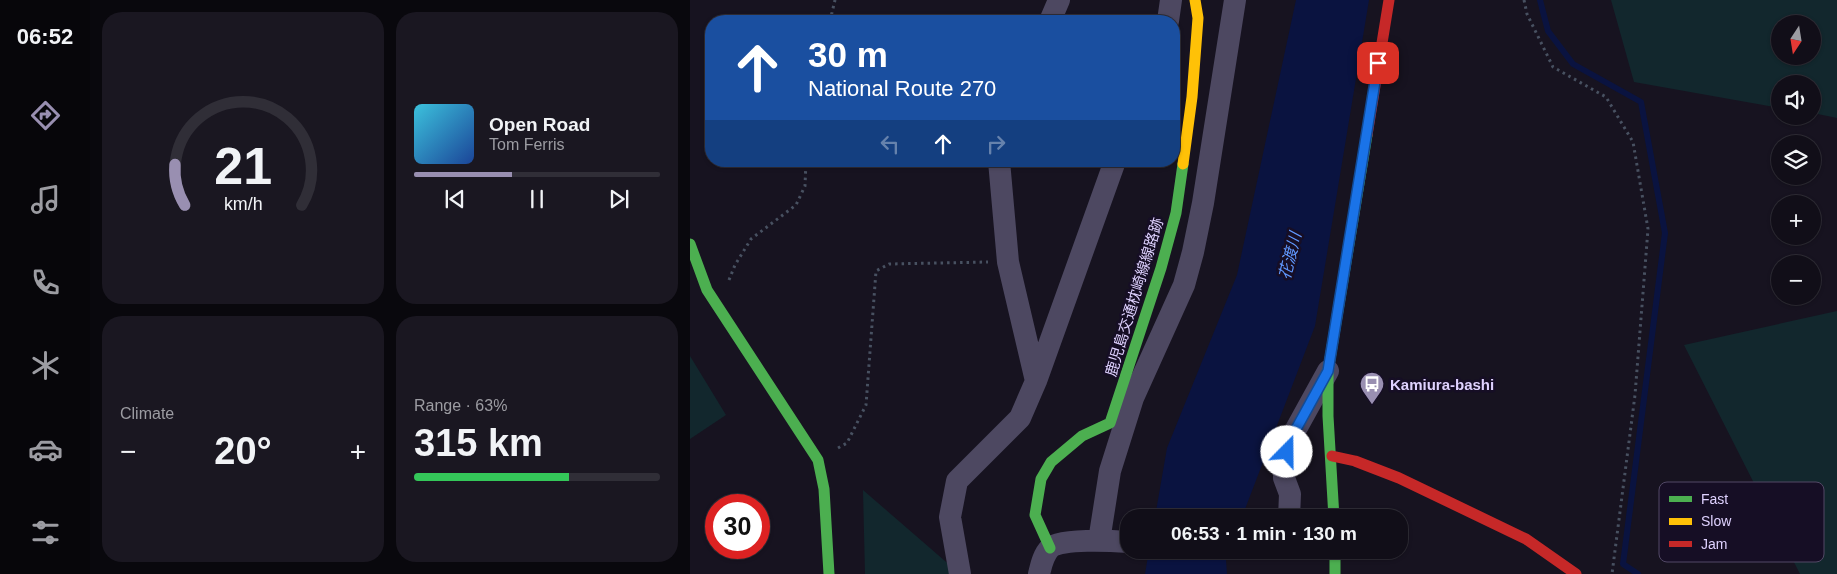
<!DOCTYPE html>
<html lang="en">
<head>
<meta charset="utf-8">
<style>
  :root { --surface:#110e18; --page:#1a1721; --text:#f1f3f6; --muted:#9c9ca2; --line:#302e37; --accent:#998fb1 }
  body { margin:0; font-family:Helvetica,"Noto Sans JP",sans-serif; background:var(--page); color:var(--text); height:100vh; display:flex; flex-direction:column; font-size:19px; white-space:nowrap }
  * { box-sizing:border-box; margin:0 }
  p { font-size:16px; color:var(--muted) }
  .icon { flex:none; width:28px; height:28px; fill:none; stroke:currentColor; stroke-width:2; stroke-linecap:round; stroke-linejoin:round }
  .map { position:relative; flex:1; overflow:hidden }
  .sheet { display:flex; flex-direction:column; gap:12px; padding:12px; background:#09080d; width:600px }
  .sheet>* { flex:none }
  .guide { position:absolute; left:15px; top:15px; width:475px; height:152px; border-radius:20px; box-shadow:0 1px 4px #0004,0 0 0 1px var(--line); background:#1a4fa0; color:#fff; overflow:hidden }
  .needle { width:32px; rotate:192deg }
  .fabs { position:absolute; left:1081px; top:15px; display:grid; gap:10px }
  .fabs a { display:grid; place-items:center; width:50px; height:50px; border-radius:50%; background:var(--surface); box-shadow:0 1px 4px #0004,0 0 0 1px var(--line); font-size:25px }
  .speed { position:absolute; left:15px; top:494px; display:flex; gap:10px; font-size:25px; font-weight:700; text-align:center }
  .speed>* { display:grid; place-content:center; width:65px; height:65px; border-radius:50%; background:var(--surface); box-shadow:0 1px 4px #0004,0 0 0 1px var(--line); line-height:1 }
  .speed .limit { border:8px solid #d22; background:#fff; color:#111 }
  .pin { position:absolute; display:grid; place-items:center; width:42px; height:42px; color:#fff; margin:-21px; border-radius:10px; box-shadow:0 2px 8px #0006 }
  .me { position:absolute; width:55px; margin:-28px; rotate:22deg; stroke-linejoin:round; filter:drop-shadow(0 0 4px #0008) }
  .turn { display:flex; align-items:center; gap:18px; height:105px; padding:0 20px; font-size:22px }
  .turn .icon { width:65px; height:65px; stroke-width:2.5 }
  .turn b { display:block; font-size:35px; line-height:42px }
  .lanes { display:flex; align-items:center; height:48px; padding:0 20px; background:#0003; justify-content:center; gap:25px; direction:ltr }
  .lanes .off { opacity:.35 }
  .big { font-size:38px; font-weight:700; line-height:1.1 }
  .sheet .tile { flex:1; display:flex; flex-direction:column; justify-content:center; gap:8px; min-width:0; padding:0 18px; border-radius:20px; background:var(--page) }
  .sheet .dial { align-items:center; gap:0 }
  .dial svg { height:130px; overflow:visible; fill:none; stroke:var(--line); stroke-width:7; stroke-linecap:round; text-anchor:middle }
  .dial text { fill:var(--text); stroke:none }
  .song { display:flex; align-items:center; gap:15px }
  .cover { width:60px; height:60px; border-radius:8px; background:linear-gradient(135deg,hsl(190 70% 55%),hsl(220 70% 35%)) }
  .played { height:5px; border-radius:2px; background:linear-gradient(90deg,var(--accent) 40%,var(--line) 40%) }
  .keys { display:flex; justify-content:space-around; direction:ltr }
  .heat { display:flex; justify-content:space-between; align-items:center; font-size:28px; direction:ltr }
  .charge { height:8px; border-radius:4px; background:linear-gradient(90deg,#34c759 63%,var(--line) 0) }
  .sheet .tiles { flex:1; display:grid; gap:12px; grid-template-columns:repeat(2,1fr) }
  .trip { position:absolute; left:430px; top:509px; width:288px; height:50px; border-radius:20px; background:var(--surface); box-shadow:0 1px 4px #0004,0 0 0 1px var(--line); font-weight:700; line-height:50px; text-align:center }
  main { display:flex; flex:1; min-height:0 }
  .menu { display:flex; flex-direction:column; width:90px; justify-content:space-around; align-items:center; background:#07060a; color:var(--muted) }
  .menu .icon { width:35px; height:35px }
  .menu .active { color:var(--accent) }
  .menu b { font-size:22px; color:var(--text) }
  .map>svg:first-child { display:block }
  .green { fill:#12272d; fill-rule:evenodd }
  .water { fill:#0a1340 }
  .lines { fill:none; stroke-linecap:round; stroke-linejoin:round }
  .stream { stroke:#0a1340; stroke-width:6 }
  .path { stroke:#485161; stroke-width:3; stroke-dasharray:2.5 4; stroke-linecap:butt }
  .street { stroke:#4d4861; stroke-width:22 }
  .fast { stroke:#4caf50; stroke-width:11 }
  .slow { stroke:#ffc107; stroke-width:11 }
  .jam { stroke:#c62828; stroke-width:11 }
  .route-casing { stroke:#114b97; stroke-width:12 }
  .route { stroke:#1a73e8; stroke-width:9 }
  .labels { text-anchor:middle; dominant-baseline:central; stroke-width:5; stroke-linejoin:round; paint-order:stroke }
  .street-label { font-size:15px; fill:#dfd2ff; stroke:#160e25 }
  .poi-label { font-size:15px; font-weight:bold; fill:#dfd2ff; stroke:#160e25; text-anchor:start }
  .water-label { font-size:16px; font-style:italic; fill:#6098ff; stroke:#160e25 }
  .key { fill:#160e25; stroke:#524966; stroke-width:1 }
  .key-label { font-size:14px; fill:#dfd2ff }
</style>
</head>
<body>
<main>
<nav class="menu">
<b>06:52</b>
<svg class="icon active" aria-label="directions" viewBox="0 0 24 24"><path d="M12 3l9 9-9 9-9-9zM9 14v-3h6M13 9l2 2-2 2"/></svg>
<svg class="icon" aria-label="music" viewBox="0 0 24 24"><path d="M9 18V5l10-2v13"/><circle cx="6" cy="18" r="3"/><circle cx="16" cy="16" r="3"/></svg>
<svg class="icon" aria-label="phone" viewBox="0 0 24 24"><path d="M5 4h4l2 5-3 2q2 4 5 5l2-3 5 2v4C11 20 4 13 5 4z"/></svg>
<svg class="icon" aria-label="climate" viewBox="0 0 24 24"><path d="M12 3v18M4 7l16 10M4 17L20 7"/></svg>
<svg class="icon" aria-label="car" viewBox="0 0 24 24"><path d="M5 17H2v-5l4-1 3-4h7l3 4 3 1v5h-3M9 17h6M6 11h13"/><circle cx="7" cy="17" r="2"/><circle cx="17" cy="17" r="2"/></svg>
<svg class="icon" aria-label="filters" viewBox="0 0 24 24"><path d="M4 7h16M4 17h16"/><circle cx="9" cy="7" r="2"/><circle cx="15" cy="17" r="2"/></svg>
</nav>
<section class="sheet">
<div class="tiles">
<div class="tile dial"><svg viewBox="0 0 100 80">
<path d="M14 69A42 42 0 1 1 86 69"/>
<path d="M14 69A42 42 0 0 1 8 44" stroke="#998fb1"/>
<text x="50" y="56" font-size="32" font-weight="700">21</text>
<text x="50" y="72" font-size="11">km/h</text>
</svg></div>
<div class="tile">
<div class="song"><i class="cover"></i><div><b>Open Road</b><p>Tom Ferris</p></div></div>
<div class="played"></div>
<div class="keys"><svg class="icon" aria-label="previous" viewBox="0 0 24 24"><path d="M18 5L8 12l10 7zM5 5v14"/></svg><svg class="icon" aria-label="pause" viewBox="0 0 24 24"><path d="M8 5v14M16 5v14"/></svg><svg class="icon" aria-label="next" viewBox="0 0 24 24"><path d="M6 5l10 7-10 7zM19 5v14"/></svg></div>
</div>
<div class="tile"><p>Climate</p>
<div class="heat"><a>−</a><b class="big">20°</b><a>+</a></div>
</div>
<div class="tile"><p>Range · 63%</p><b class="big">315 km</b><div class="charge"></div></div>
</div>
</section>
<div class="map">
<svg width="1147" height="574" viewBox="0 0 1147 574">
  <rect width="100%" height="100%" fill="#171320"/>
  <!-- green -->
  <path class="green" d="M 921,0 L 1147,0 L 1147,118 L 1123,113 L 1122,84 L 1090,84 L 1090,108 L 944,82 ZM 1090,24 L 1122,24 L 1122,56 L 1090,56 Z
    M 1147,311 L 1147,574 L 1110,574 L 994,345 Z
    M 0,356 L 36,415 L 0,439 Z
    M 173,490 L 270,574 L 175,574 Z"/>
  <!-- water -->
  <path class="water" d="M 606,0 L 679,0 L 625,326 L 552,517 L 465,517 L 477,448 L 547,275 Z
    M 459,550 L 540,550 L 536,560 L 537,574 L 455,574 Z"/>
  <g class="lines">
    <!-- stream -->
    <path class="stream" d="M 850,0 L 858,31 L 883,64 L 951,102 L 975,233 L 933,564 L 948,574"/>
    <!-- path -->
    <path class="path" d="M 834,0 L 837,14 L 863,67 L 916,97 L 943,142 L 958,229 L 945,395 L 922,574
      M 140,21 L 145,0
      M 39,280 L 45,265 L 61,239 L 106,205 L 115,186 L 116,161
      M 148,448 L 157,443 L 176,405 L 186,271 L 199,264 L 298,262"/>
    <!-- street -->
    <path class="street" d="M 360,21 L 369,0
      M 478,21 L 481,0
      M 309,161 L 318,262 L 346,381
      M 599,518 L 600,494 L 594,478 L 594,464 L 600,440 L 638,371
      M 409,541 L 420,471 L 443,398 L 494,285 L 503,252 L 513,203 L 545,0
      M 270,574 L 260,517 L 267,481 L 330,418 L 346,381 L 425,161
      M 349,574 C 351,566 353,555 360,548 C 370,538 423,541 439,542"/>
    <!-- fast -->
    <path class="fast" d="M 0,244 L 17,290 L 128,460 L 134,489 L 139,574
      M 644,518 L 638,416 L 638,371 L 677,135
      M 360,548 L 345,515 L 351,479 L 361,462 L 392,436 L 420,423 L 471,268 L 486,213 L 493,164
      M 645,550 L 645,574"/>
    <!-- slow -->
    <path class="slow" d="M 493,164 L 502,97 L 508,18 L 505,0"/>
    <!-- jam -->
    <path class="jam" d="M 677,135 L 699,0
      M 642,456 L 665,461 L 709,478 L 836,539 L 886,574"/>
  </g>
  <g class="lines">
    <defs>
      <path id="route" d="M 597,452 L 600,440 L 638,371 L 688,63"/>
    </defs>
    <!-- route casing -->
    <use href="#route" class="route-casing"/>
    <!-- route -->
    <use href="#route" class="route"/>
  </g>
  <!-- icons -->
  <defs>
    <symbol id="bus-pin" viewBox="-11 -11 22 30"><path d="M0 17L-7.5 6A9.5 9.5 0 1 1 7.5 6Z" fill="#998fb1" stroke="#160e25"/><path d="M-5-6H5V4H4V6H2V4H-2V6H-4V4H-5ZM-3.5-4V0h7V-4ZM-3.5 1.2v1.5H-2V1.2ZM2 1.2v1.5H3.5V1.2Z" fill="#fff"/></symbol>
  </defs>
  <g fill-rule="evenodd">
    <use href="#bus-pin" x="668" y="370" width="28" height="38"/>
  </g>
  <g class="labels">
    <!-- street labels -->
    <g class="street-label">
      <text transform="translate(444 297) rotate(-73)">鹿児島交通枕崎線線路跡</text>
    </g>
    <!-- poi labels -->
    <g class="poi-label">
      <text x="700" y="384">Kamiura-bashi</text>
    </g>
    <!-- water labels -->
    <g class="water-label">
      <text transform="translate(600 256) rotate(-76)">花渡川</text>
    </g>
  </g>
  <!-- legend -->
  <rect x="969" y="482" width="165" height="80" rx="8" class="key"/>
  <rect x="979" y="496" width="23" height="6" fill="#4caf50"/>
  <rect x="979" y="518" width="23" height="7" fill="#ffc107"/>
  <rect x="979" y="541" width="23" height="6" fill="#c62828"/>
  <g class="key-label">
    <text x="1011" y="504">Fast</text>
    <text x="1011" y="526">Slow</text>
    <text x="1011" y="549">Jam</text>
  </g>
</svg>
<div class="fabs">
<a><svg class="needle" viewBox="-14 -14 28 28"><path d="M0-13l5 13h-10z" fill="#e53935"/><path d="M0 13l5-13h-10z" fill="#9c9ca2"/></svg></a>
<a><svg class="icon" aria-label="sound" viewBox="0 0 24 24"><path d="M4 9h4l5-4v14l-5-4H4zM17 9q2 3 0 6"/></svg></a>
<a><svg class="icon" aria-label="layers" viewBox="0 0 24 24"><path d="M12 4l9 5-9 5-9-5zM3 14l9 5 9-5"/></svg></a>
<a>+</a>
<a>−</a>
</div>
<div class="speed"><div class="limit">30</div></div>
<div class="pin" style="left:688px;top:63px;background:#d93025"><svg class="icon" aria-label="arrive" viewBox="0 0 24 24"><path d="M6 21V4h12l-3 4 3 4H6"/></svg></div>
<svg class="me" style="left:597px;top:452px" viewBox="-20 -20 40 40"><circle r="19" fill="#fff"/><path d="M0-13L10 11 0 6-10 11z" fill="#1a73e8"/></svg>
<div class="trip">06:53 · 1 min · 130 m</div>
<div class="guide">
<div class="turn"><svg class="icon" aria-label="ahead" viewBox="0 0 24 24"><path d="M12 20V5M6 11l6-6 6 6"/></svg><div><b>30 m</b>National Route 270</div></div>
<div class="lanes"><svg class="icon off" aria-label="left" viewBox="0 0 24 24"><path d="M17 20v-9H6M10 6l-5 5 5 5"/></svg><svg class="icon" aria-label="ahead" viewBox="0 0 24 24"><path d="M12 20V5M6 11l6-6 6 6"/></svg><svg class="icon off" aria-label="right" viewBox="0 0 24 24"><path d="M7 20v-9h11M14 6l5 5-5 5"/></svg></div>
</div>
</div>
</main>
</body>
</html>
